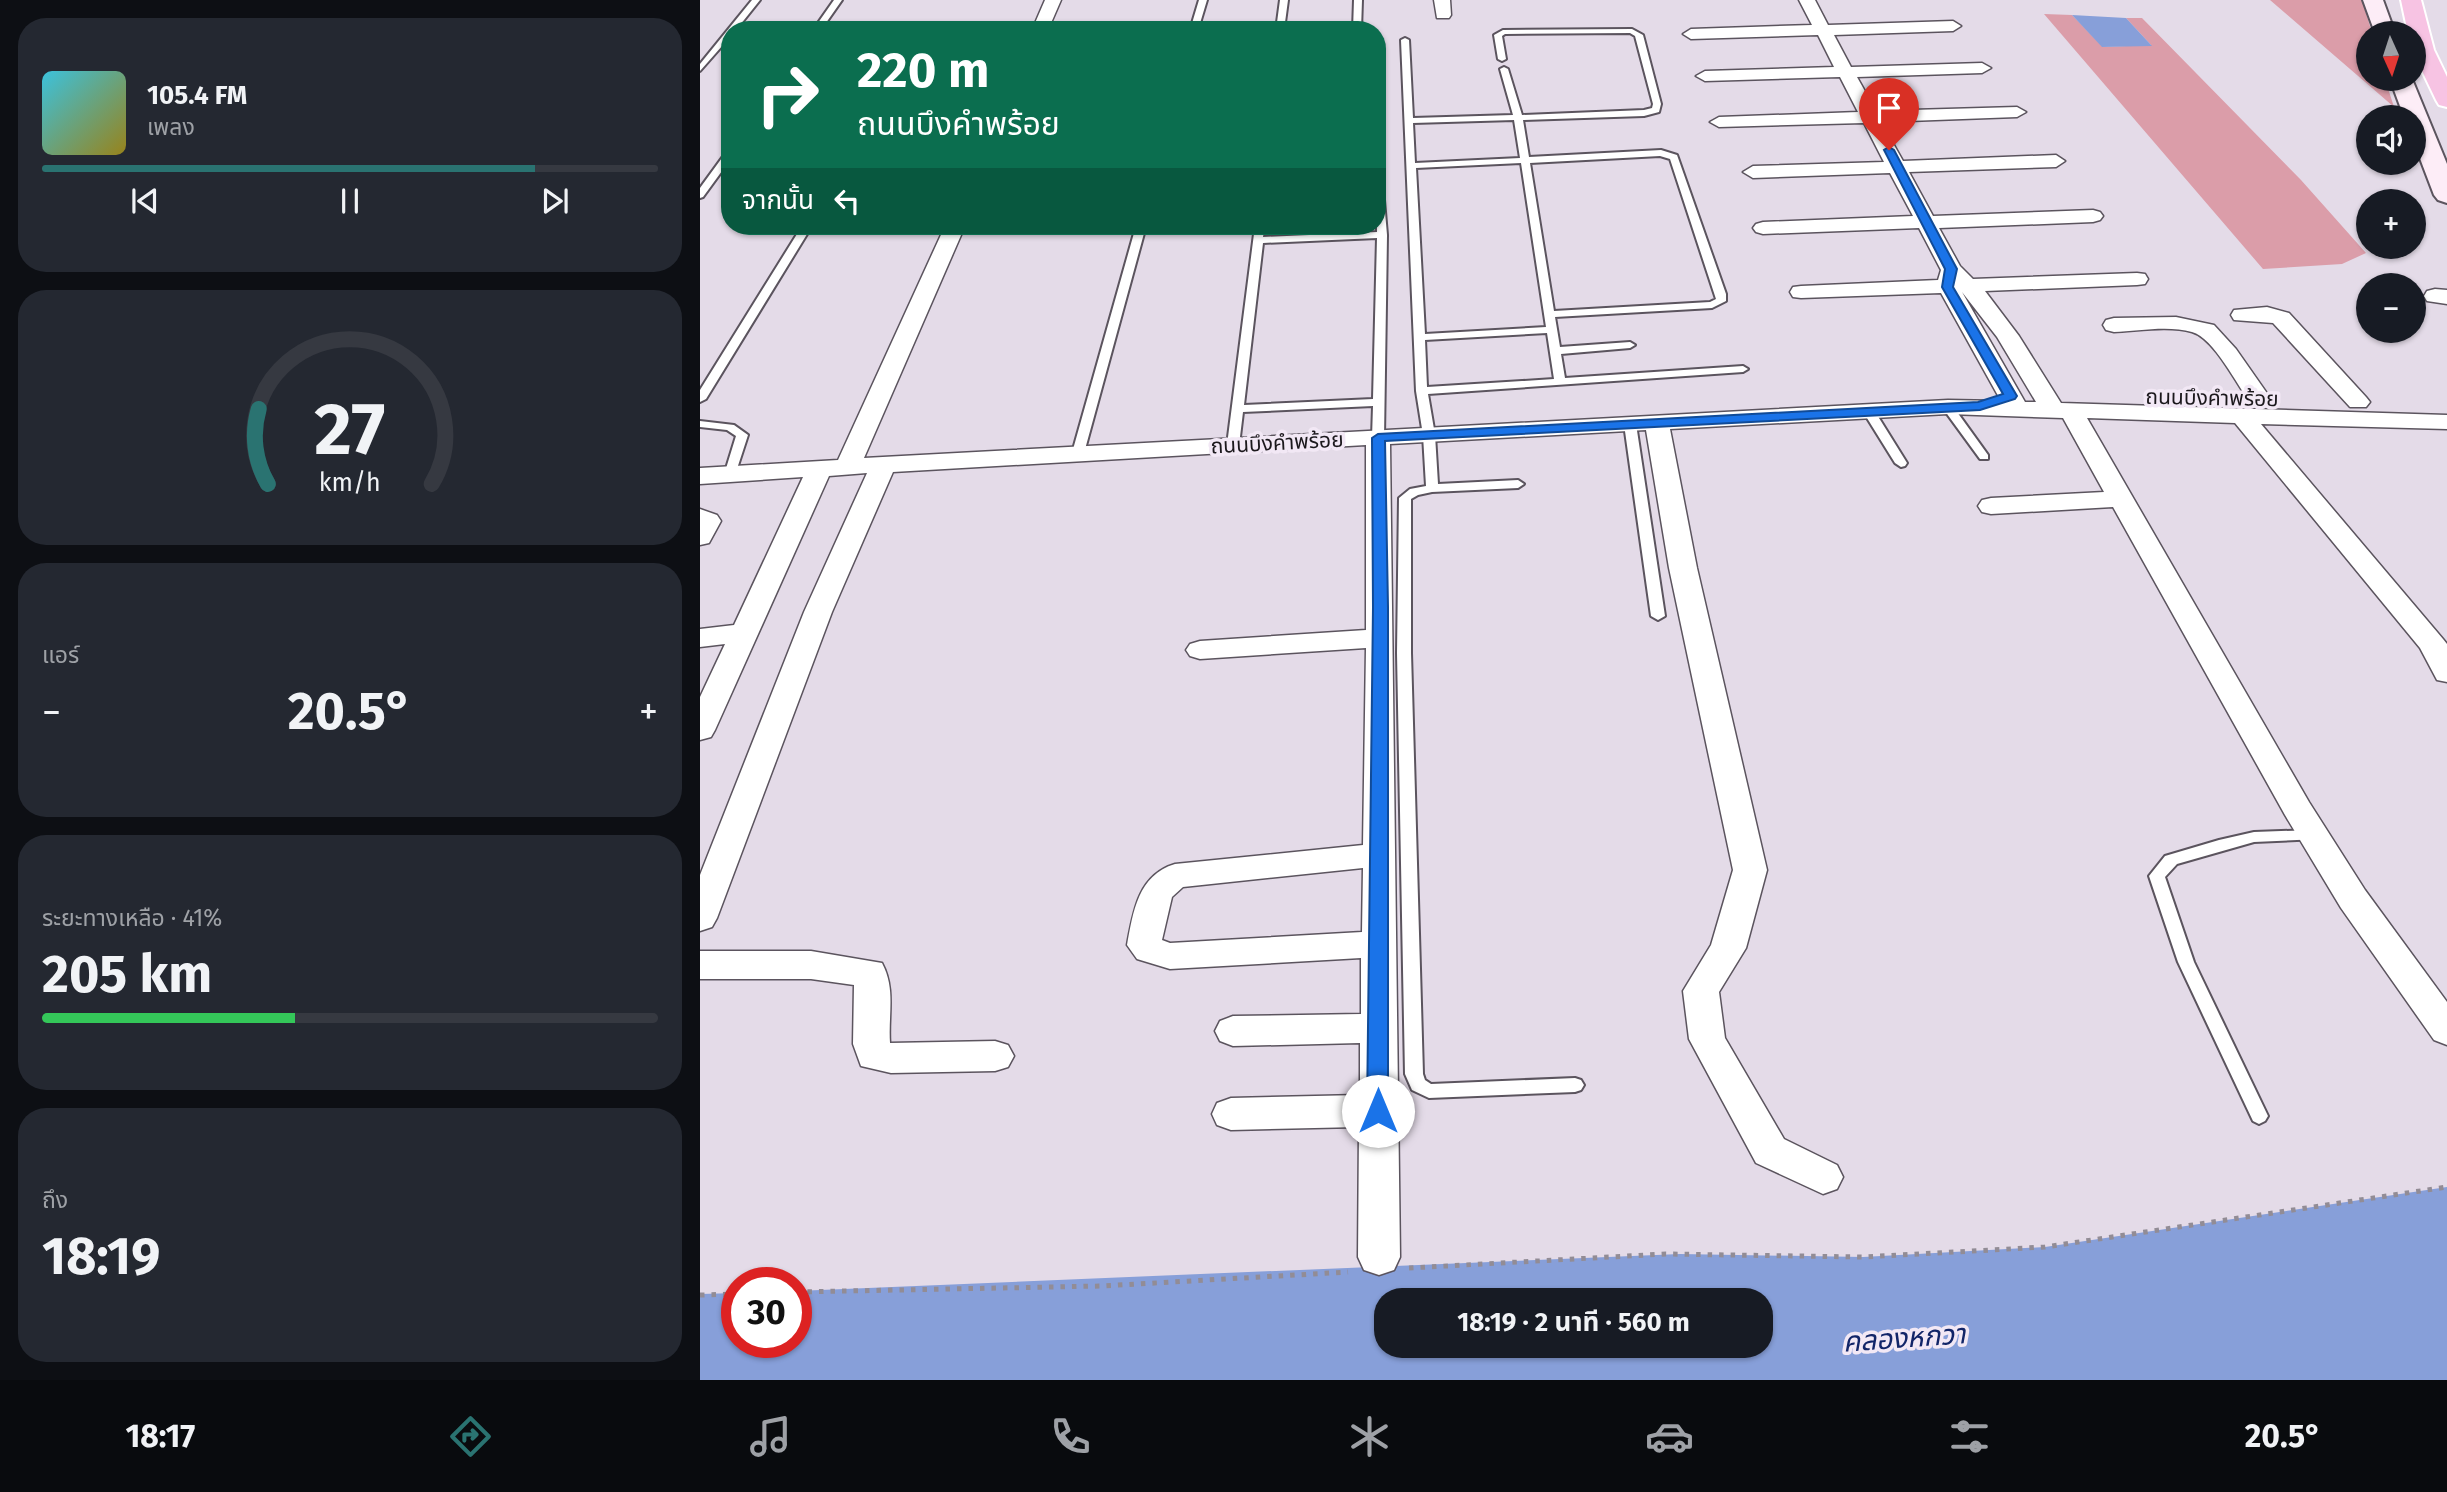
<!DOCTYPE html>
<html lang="th">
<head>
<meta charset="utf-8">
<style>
  :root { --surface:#171b24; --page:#242831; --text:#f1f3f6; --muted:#9ea1a6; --line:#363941; --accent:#2a7371 }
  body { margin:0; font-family:"Fira Sans","Noto Sans Thai",sans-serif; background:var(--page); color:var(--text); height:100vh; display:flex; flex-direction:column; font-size:26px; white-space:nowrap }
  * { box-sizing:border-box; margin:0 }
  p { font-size:23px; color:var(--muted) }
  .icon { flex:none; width:38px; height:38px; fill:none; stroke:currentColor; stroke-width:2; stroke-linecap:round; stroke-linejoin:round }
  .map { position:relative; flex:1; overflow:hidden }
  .details { display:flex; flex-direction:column; gap:18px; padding:18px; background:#0d0f14; width:700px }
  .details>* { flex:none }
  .banner { position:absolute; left:21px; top:21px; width:665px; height:214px; border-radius:28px; box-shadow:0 2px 5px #0004; background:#0b6e4f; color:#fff; overflow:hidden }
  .needle { width:46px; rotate:177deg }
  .tools { position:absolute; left:1656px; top:21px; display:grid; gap:14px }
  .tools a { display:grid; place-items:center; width:70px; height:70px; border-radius:50%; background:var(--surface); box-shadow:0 2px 5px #0004; font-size:35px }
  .speed { position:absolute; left:21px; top:1267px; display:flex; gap:14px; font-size:35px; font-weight:700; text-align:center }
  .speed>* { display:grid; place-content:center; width:91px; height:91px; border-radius:50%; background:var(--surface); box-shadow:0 2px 5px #0004; line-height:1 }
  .speed .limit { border:10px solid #d22; background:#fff; color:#111 }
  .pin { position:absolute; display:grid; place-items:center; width:60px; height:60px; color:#fff; margin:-72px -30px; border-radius:50% 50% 50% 0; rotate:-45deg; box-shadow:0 0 7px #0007 }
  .pin .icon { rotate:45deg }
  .me { position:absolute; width:77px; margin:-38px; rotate:0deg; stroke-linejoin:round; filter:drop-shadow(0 0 5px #0008) }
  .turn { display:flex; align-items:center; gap:24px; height:147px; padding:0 21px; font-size:32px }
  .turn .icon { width:91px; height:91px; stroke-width:2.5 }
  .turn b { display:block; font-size:49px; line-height:60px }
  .then { display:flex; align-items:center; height:66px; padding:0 21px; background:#0003; gap:14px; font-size:26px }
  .big { font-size:52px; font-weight:700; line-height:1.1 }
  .details .tile { flex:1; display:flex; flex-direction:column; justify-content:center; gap:10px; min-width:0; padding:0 24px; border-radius:28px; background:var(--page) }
  .details .dial { align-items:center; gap:0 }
  .dial svg { height:182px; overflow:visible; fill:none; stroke:var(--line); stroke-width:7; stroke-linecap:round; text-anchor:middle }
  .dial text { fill:var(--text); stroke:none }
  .song { display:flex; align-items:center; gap:21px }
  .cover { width:84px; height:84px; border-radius:10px; background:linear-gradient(135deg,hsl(190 70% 55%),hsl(50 70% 35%)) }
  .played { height:7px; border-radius:4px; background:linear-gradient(90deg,var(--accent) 80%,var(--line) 80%) }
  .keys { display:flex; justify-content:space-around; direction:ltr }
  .heat { display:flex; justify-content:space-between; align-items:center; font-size:38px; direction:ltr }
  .charge { height:10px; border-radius:5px; background:linear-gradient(90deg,#34c759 41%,var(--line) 0) }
  .trip { position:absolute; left:674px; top:1288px; width:399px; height:70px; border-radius:28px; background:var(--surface); box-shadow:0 2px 5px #0004; font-weight:700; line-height:70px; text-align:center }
  .dock { display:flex; height:112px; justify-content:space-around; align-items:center; background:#090b0e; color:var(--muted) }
  .dock .icon { width:49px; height:49px }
  .dock .active { color:var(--accent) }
  .dock b { font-size:32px; color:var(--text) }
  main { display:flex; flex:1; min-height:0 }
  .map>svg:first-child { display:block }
  .green { fill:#db9da9 }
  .water { fill:#879fd9; fill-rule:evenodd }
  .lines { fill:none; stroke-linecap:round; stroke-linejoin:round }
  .lane-casing { stroke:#5b545e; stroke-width:4 }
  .street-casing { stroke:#5b545e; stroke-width:3 }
  .secondary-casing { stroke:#5b545e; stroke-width:4 }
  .highway-casing { stroke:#fff; stroke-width:4 }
  .path { stroke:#928c95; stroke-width:5; stroke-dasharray:4.5 7; stroke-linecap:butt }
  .lane { fill:#fff; fill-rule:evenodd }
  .street { fill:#fff; fill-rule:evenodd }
  .secondary { fill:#fdedf7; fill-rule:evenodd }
  .highway { fill:#f7c3e3; fill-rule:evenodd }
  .route { fill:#1a73e8; stroke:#114b97; stroke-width:2 }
  .labels { text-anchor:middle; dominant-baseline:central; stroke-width:7; stroke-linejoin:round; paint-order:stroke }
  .street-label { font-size:21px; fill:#1b181c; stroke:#f2e8f5 }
  .near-water-label { font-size:28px; font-style:italic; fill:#122568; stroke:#f2e8f5 }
</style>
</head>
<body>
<main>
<section class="details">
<div class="tile">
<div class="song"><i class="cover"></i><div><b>105.4 FM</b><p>เพลง</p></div></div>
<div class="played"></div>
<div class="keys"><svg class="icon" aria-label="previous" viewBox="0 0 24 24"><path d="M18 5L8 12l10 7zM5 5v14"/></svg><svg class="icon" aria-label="pause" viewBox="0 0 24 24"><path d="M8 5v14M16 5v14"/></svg><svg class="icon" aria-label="next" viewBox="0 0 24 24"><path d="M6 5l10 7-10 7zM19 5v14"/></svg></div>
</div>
<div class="tile dial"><svg viewBox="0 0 100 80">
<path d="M14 69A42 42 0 1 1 86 69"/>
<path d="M14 69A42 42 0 0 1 10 36" stroke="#2a7371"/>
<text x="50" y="56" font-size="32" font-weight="700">27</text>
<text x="50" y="72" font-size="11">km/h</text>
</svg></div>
<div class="tile"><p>แอร์</p>
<div class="heat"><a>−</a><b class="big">20.5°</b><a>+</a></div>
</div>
<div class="tile"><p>ระยะทางเหลือ · 41%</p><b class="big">205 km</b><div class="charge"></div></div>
<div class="tile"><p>ถึง</p><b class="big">18:19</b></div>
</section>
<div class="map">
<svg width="1747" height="1380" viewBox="0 0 1747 1380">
  <rect width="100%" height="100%" fill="#e4dbe8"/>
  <!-- green -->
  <path class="green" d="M 1570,0 L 1662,0 L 1672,33 L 1668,33 L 1668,79 L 1685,79 L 1694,107 Z
    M 1344,14 L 1372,15 L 1403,47 L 1451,45 L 1426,18 L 1442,18 L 1601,180 L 1666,253 L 1642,264 L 1563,269 Z"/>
  <!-- water -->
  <path class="water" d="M 1372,15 L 1426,18 L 1452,46 L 1402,47 Z
    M 1747,1187 L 1747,1380 L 0,1380 L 0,1294 L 37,1293 L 37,1342 L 96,1342 L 96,1291 L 980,1254 L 1163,1257 L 1345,1247 ZM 686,1300 L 1060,1300 L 1060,1346 L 686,1346 Z"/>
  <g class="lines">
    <defs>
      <path id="lane" d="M 52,0 L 60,0 L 36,30 L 30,30 L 30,37 L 0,71 L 0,64 Z
        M 134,0 L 142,0 L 121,30 L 113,30 Z
        M 499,0 L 507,0 L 498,30 L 490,30 Z
        M 580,0 L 588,0 L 584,30 L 576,30 Z
        M 654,0 L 662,0 L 661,30 L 653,30 Z
        M 932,29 L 943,35 L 961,104 L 959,112 L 944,116 L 823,120 L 829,157 L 961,150 L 977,155 L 1026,294 L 1026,301 L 1012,308 L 855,317 L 860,347 L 930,342 L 935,345 L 930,348 L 861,354 L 865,378 L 1043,366 L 1048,369 L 1043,372 L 728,394 L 735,435 L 738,484 L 818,480 L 824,484 L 818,488 L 732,492 L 718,495 L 711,499 L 711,653 L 723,1074 L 725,1080 L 731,1084 L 875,1078 L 881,1080 L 884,1085 L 881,1090 L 875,1092 L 729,1098 L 712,1090 L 705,1074 L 697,653 L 699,498 L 710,489 L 726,486 L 723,435 L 716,391 L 701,40 L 705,38 L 709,40 L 713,118 L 813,115 L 800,69 L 804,67 L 808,69 L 822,115 L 944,110 L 952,108 L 953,104 L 935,36 L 930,33 L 805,34 L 802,36 L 806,59 L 802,61 L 798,59 L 794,35 L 803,30 ZM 814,120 L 820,158 L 715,163 L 713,123 ZM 960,156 L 970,159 L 1016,299 L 1010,302 L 854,311 L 830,163 ZM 821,163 L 846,327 L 725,334 L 716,168 ZM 847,333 L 854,379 L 727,387 L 725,340 Z
        M 30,150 L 30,160 L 3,197 L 0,198 L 0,188 L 27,151 Z
        M 677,162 L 681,165 L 687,235 L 684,438 L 678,441 L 672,438 L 673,406 L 543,412 L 539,445 L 537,447 L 529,447 L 527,445 L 555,226 L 565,226 L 563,237 L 677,232 ZM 677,238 L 673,399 L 544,405 L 563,243 Z
        M 102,226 L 112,226 L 6,399 L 0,402 L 0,390 Z
        M 436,226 L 446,226 L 384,453 L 382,455 L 374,455 L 372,453 Z
        M 1248,404 L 1252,405 L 1288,455 L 1288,459 L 1280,459 L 1242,407 Z
        M 1168,407 L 1174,410 L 1207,463 L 1205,466 L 1201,467 L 1195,463 L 1162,410 Z
        M 0,421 L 34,425 L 48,435 L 34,478 L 26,478 L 24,475 L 36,436 L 27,430 L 0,427 Z
        M 930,421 L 936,424 L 965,616 L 958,620 L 951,616 L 924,424 Z
        M 1614,830 L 1619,831 L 1622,835 L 1619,839 L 1554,842 L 1477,864 L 1465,877 L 1494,962 L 1568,1116 L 1565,1121 L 1559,1124 L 1553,1121 L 1478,962 L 1449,876 L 1465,856 L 1519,840 L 1554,832 Z"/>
      <path id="street" d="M 345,0 L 361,0 L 348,30 L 332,30 Z
        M 734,0 L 750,0 L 751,15 L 749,18 L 737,18 Z
        M 1099,0 L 1115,0 L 1128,25 L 1253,21 L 1261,26 L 1253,31 L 1134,35 L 1151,67 L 1282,63 L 1291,68 L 1282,73 L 1157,77 L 1176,111 L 1317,107 L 1326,112 L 1317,117 L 1181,122 L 1203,161 L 1356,155 L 1365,161 L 1356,167 L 1209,172 L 1233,216 L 1393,210 L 1400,212 L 1403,216 L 1400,220 L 1393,222 L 1239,228 L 1260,266 L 1273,279 L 1437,273 L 1445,274 L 1448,279 L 1445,284 L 1437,285 L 1285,291 L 1319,336 L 1361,403 L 1747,415 L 1747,429 L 1561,424 L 1743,639 L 1747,644 L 1747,682 L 1737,680 L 1720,648 L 1535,423 L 1387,418 L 1609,802 L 1665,890 L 1747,1002 L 1747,1045 L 1734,1040 L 1641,908 L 1585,815 L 1413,507 L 1291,514 L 1282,512 L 1278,506 L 1282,500 L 1291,498 L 1404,492 L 1363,418 L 1248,414 L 970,429 L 997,568 L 1067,870 L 1046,948 L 1019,992 L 1025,1038 L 1084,1139 L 1137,1165 L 1143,1177 L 1137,1189 L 1123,1194 L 1056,1163 L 989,1039 L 983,991 L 1011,945 L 1033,870 L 969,568 L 946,430 L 690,444 L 700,1257 L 694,1270 L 679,1275 L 664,1270 L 658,1257 L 659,1127 L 531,1130 L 517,1125 L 512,1114 L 517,1103 L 531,1098 L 660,1095 L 660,1043 L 533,1046 L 520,1041 L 515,1031 L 520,1021 L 533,1016 L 661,1014 L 661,958 L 470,969 L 437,959 L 427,945 C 433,912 438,875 475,864 L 663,845 L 666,648 L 500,659 L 490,656 L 486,650 L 490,644 L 500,641 L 666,630 L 666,445 L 193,472 L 132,612 L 17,918 L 12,927 L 0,931 L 0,875 L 104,612 L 167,473 L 129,476 L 15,730 L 11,737 L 0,740 L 0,697 L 25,644 L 0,647 L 0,629 L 34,625 L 103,477 L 0,484 L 0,468 L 138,460 L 245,226 L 265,226 L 164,458 L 1248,400 L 1301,401 L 1241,293 L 1101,298 L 1093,297 L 1090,292 L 1093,287 L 1101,286 L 1238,280 L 1241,270 L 1219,228 L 1063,234 L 1056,232 L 1053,228 L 1056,224 L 1063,222 L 1213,216 L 1190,173 L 1053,178 L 1043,172 L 1053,166 L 1184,162 L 1164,123 L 1019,127 L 1010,122 L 1019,117 L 1158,112 L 1140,77 L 1005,81 L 996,76 L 1005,71 L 1134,67 L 1118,35 L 991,39 L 983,34 L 991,29 L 1112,25 ZM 1262,292 L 1297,337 L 1336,402 L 1325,402 ZM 663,868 L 662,932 L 470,943 L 462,940 L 472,897 L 483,887 Z
        M 1735,289 L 1747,290 L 1747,304 L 1727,301 L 1724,296 L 1727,291 Z
        M 1567,307 L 1589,313 L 1666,397 L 1670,402 L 1666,407 L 1650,407 L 1573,323 L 1534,320 L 1531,315 L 1534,310 Z
        M 1476,317 L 1514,325 L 1536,349 L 1571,399 L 1567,404 L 1551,404 C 1537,385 1514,338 1492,332 C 1468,325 1438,331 1414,332 L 1406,330 L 1403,325 L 1406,320 L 1414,318 Z
        M 0,509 L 17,515 L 21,521 L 9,543 L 0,545 Z
        M 0,951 L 111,951 L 182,963 C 196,989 188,1015 190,1043 L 295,1041 L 308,1045 L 314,1056 L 308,1067 L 295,1071 L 191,1073 L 161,1066 L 153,1044 L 154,985 L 111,979 L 0,979 Z"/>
      <path id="secondary" d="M 1663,0 L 1683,0 L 1695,33 L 1675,33 Z
        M 1690,79 L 1712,79 L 1747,164 L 1747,203 L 1738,200 L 1734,195 L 1713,140 L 1713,117 L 1704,117 Z"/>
      <path id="highway" d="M 1701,0 L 1721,0 L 1734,50 L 1747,77 L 1747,107 L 1739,105 L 1736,100 L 1713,52 L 1713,33 L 1708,33 Z"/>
    </defs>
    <!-- lane casing -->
    <use href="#lane" class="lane-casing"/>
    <!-- street casing -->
    <use href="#street" class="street-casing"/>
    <!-- secondary casing -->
    <use href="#secondary" class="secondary-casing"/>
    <!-- highway casing -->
    <use href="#highway" class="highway-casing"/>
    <!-- path -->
    <path class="path" d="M 709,1268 L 966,1254 L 1163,1257 L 1345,1247 L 1747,1187
      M 96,1292 L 402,1286 L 648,1272
      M 0,1295 L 37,1294"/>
    <!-- lane -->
    <use href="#lane" class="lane"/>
    <!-- street -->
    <use href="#street" class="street"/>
    <!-- secondary -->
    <use href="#secondary" class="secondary"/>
    <!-- highway -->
    <use href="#highway" class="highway"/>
  </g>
  <!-- route -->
  <path class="route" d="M 1189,147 L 1194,150 L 1257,269 L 1253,287 L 1317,396 L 1315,399 L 1280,410 L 685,441 L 688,607 L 688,1111 L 685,1117 L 678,1120 L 670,1117 L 667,1111 L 673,607 L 672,438 L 678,434 L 1278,402 L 1303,394 L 1242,287 L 1245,269 L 1184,150 Z"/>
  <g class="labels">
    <!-- street labels -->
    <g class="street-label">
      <text transform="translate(1512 398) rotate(1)">ถนนบึงคำพร้อย</text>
      <text transform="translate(577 443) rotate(-3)">ถนนบึงคำพร้อย</text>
    </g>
    <!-- near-water labels -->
    <g class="near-water-label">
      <text transform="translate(1204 1338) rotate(-4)">คลองหกวา</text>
    </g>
  </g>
</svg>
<div class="tools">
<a><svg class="needle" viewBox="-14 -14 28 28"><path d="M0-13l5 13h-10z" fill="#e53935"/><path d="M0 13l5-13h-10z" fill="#9ea1a6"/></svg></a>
<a><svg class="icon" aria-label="sound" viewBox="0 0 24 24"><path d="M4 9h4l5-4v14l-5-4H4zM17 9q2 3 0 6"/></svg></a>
<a>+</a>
<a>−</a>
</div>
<div class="speed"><div class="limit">30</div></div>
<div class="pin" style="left:1189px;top:150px;background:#d93025"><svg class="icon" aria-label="arrive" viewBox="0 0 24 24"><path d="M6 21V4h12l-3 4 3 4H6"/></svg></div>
<svg class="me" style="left:678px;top:1111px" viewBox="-20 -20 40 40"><circle r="19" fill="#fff"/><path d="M0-13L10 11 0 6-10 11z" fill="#1a73e8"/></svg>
<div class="trip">18:19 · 2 นาที · 560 m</div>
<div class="banner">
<div class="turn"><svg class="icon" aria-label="right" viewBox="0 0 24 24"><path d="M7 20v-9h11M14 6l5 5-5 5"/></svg><div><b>220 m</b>ถนนบึงคำพร้อย</div></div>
<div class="then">จากนั้น<svg class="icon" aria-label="left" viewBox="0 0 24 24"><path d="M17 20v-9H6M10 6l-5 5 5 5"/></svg></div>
</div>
</div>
</main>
<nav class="dock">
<b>18:17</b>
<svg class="icon active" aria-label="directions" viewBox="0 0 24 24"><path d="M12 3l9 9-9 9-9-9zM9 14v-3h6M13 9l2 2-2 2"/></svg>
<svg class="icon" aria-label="music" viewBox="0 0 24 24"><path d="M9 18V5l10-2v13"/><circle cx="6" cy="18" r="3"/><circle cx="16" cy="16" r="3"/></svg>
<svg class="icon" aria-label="phone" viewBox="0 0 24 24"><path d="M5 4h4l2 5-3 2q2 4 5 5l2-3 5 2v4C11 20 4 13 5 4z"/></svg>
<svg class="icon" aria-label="climate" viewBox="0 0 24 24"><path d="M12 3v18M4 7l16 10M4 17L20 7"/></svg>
<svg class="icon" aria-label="car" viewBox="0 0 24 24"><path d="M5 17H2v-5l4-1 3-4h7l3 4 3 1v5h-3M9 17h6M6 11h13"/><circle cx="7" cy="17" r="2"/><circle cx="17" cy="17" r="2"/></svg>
<svg class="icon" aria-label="filters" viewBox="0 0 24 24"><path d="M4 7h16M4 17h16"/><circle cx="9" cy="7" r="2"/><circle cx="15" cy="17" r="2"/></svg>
<b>20.5°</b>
</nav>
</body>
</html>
